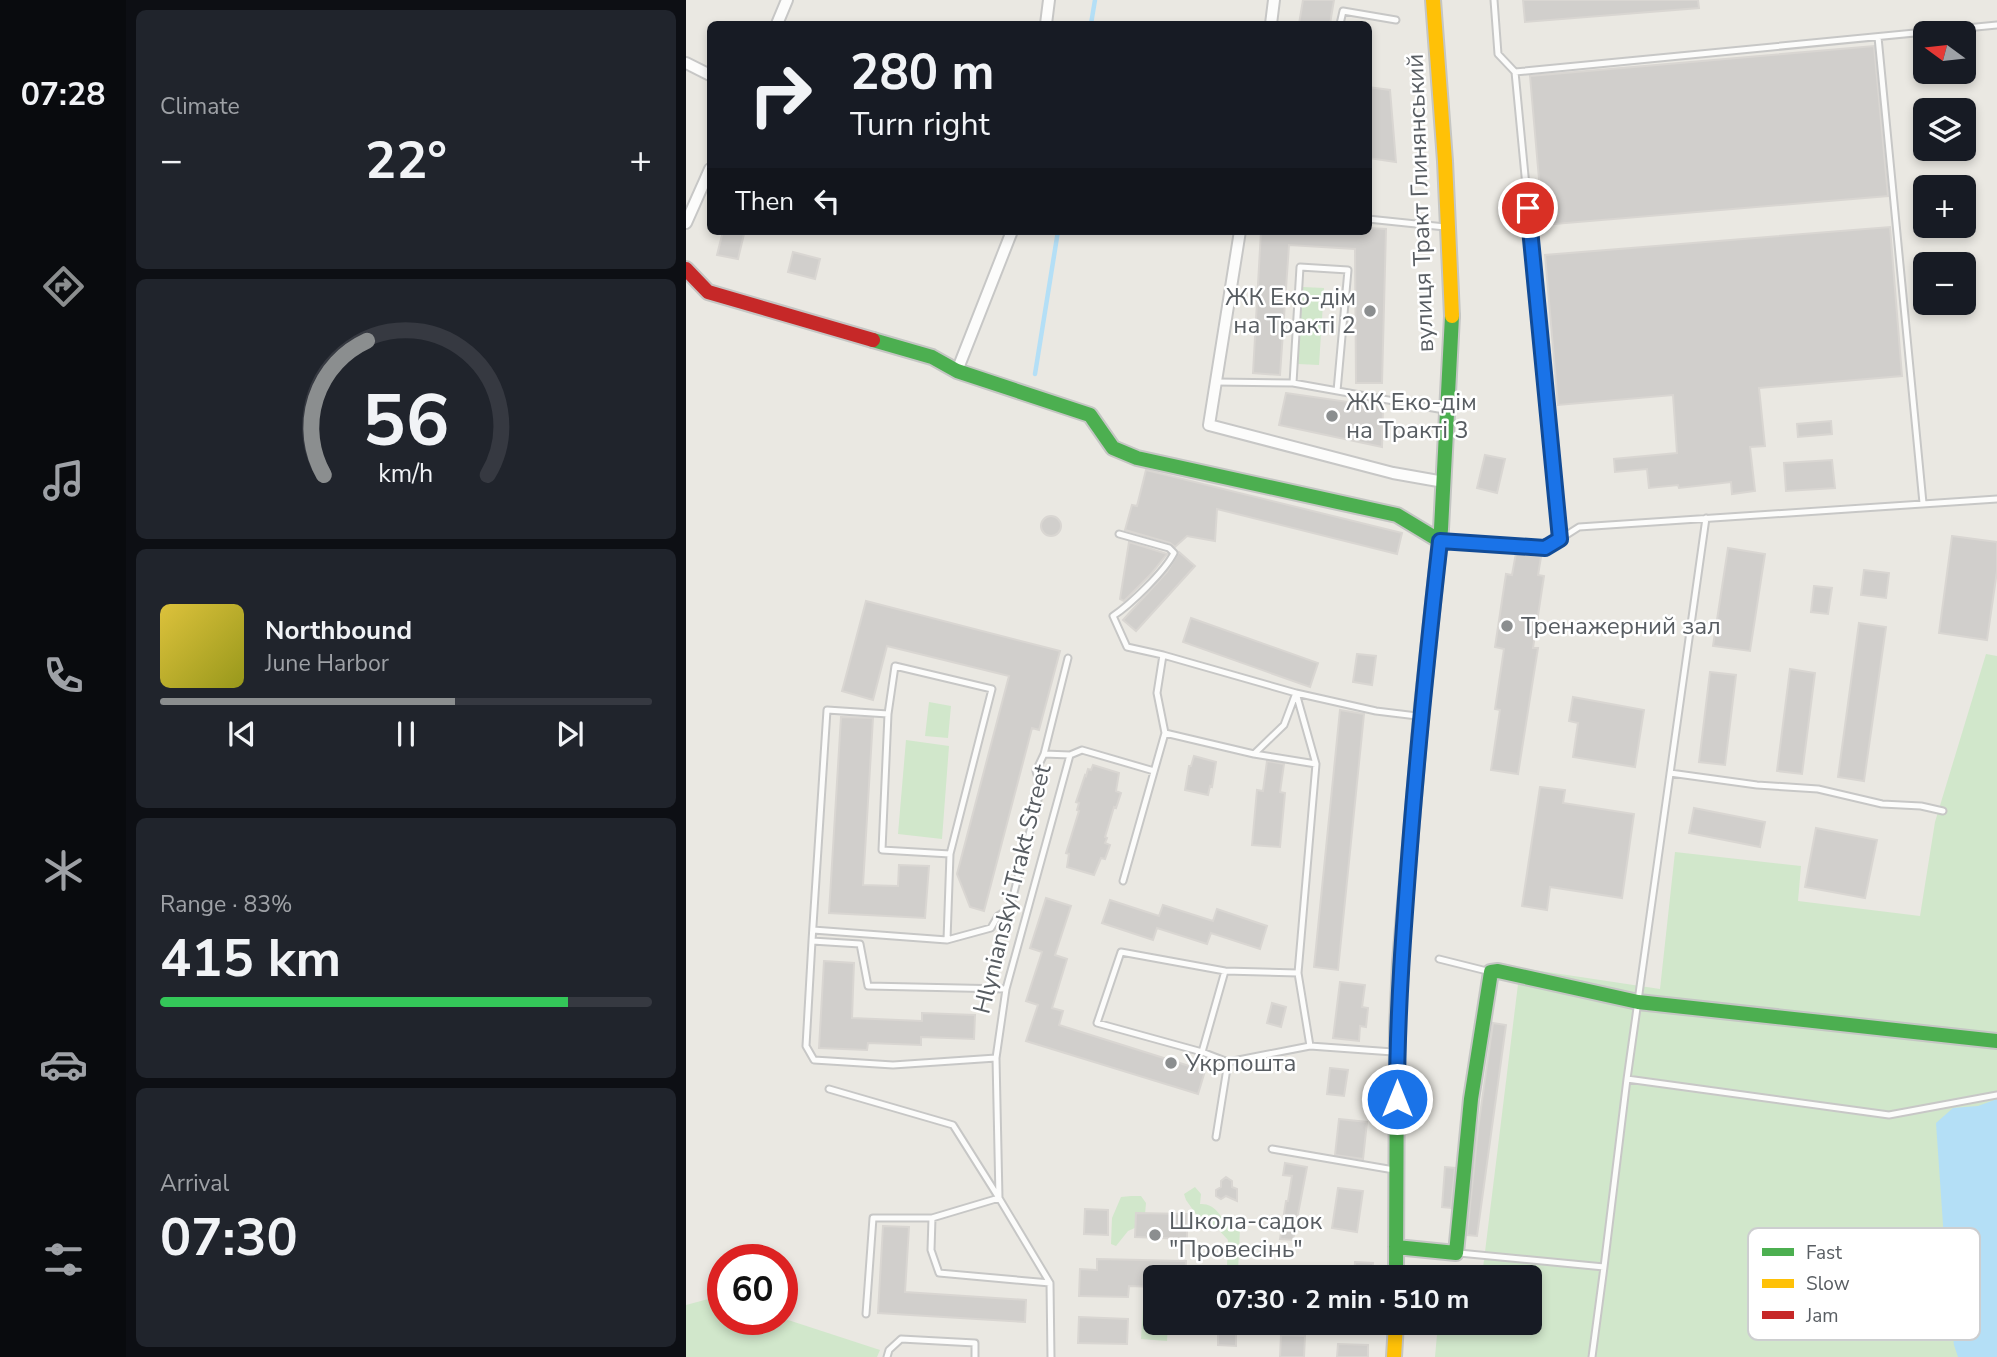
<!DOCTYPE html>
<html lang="en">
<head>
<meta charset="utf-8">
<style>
  :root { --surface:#171b24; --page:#20242c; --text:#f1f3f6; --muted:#9ea1a6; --line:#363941; --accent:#8b8e8f }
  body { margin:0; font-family:"Nunito Sans",sans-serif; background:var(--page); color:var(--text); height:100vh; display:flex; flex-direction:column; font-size:26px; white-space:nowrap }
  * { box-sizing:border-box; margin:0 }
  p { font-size:23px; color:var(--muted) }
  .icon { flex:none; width:38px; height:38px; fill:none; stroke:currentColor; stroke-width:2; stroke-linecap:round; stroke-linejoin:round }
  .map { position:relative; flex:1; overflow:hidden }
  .side { display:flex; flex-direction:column; gap:10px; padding:10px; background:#0d0f14; width:560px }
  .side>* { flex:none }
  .top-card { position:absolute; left:21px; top:21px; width:665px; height:214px; border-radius:10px; box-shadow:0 4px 10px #0003; background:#171b24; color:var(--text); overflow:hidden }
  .needle { width:46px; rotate:285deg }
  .buttons { position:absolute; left:1227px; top:21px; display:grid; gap:14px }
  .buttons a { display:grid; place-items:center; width:63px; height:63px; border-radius:10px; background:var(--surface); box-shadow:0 4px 10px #0003; font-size:35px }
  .speed { position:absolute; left:21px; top:1244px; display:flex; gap:14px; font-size:35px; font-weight:700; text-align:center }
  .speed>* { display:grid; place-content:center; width:91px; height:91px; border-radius:50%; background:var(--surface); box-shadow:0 4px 10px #0003; line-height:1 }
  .speed .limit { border:10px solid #d22; background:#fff; color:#111 }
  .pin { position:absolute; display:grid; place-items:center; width:60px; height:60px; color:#fff; margin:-30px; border:4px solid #fff; border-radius:50%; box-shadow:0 2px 7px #0007 }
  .me { position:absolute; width:77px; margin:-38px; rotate:0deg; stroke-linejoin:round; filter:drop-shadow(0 0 5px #0008) }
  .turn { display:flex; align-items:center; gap:24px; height:147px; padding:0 28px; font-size:32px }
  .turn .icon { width:91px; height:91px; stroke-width:2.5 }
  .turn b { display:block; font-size:49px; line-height:60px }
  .then { display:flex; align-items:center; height:66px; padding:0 28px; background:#0003; gap:14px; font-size:26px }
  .big { font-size:52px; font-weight:700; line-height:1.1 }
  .side .widget { flex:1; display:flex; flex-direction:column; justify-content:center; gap:10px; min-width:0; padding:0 24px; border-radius:10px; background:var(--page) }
  .side .dial { align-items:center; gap:0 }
  .dial svg { height:182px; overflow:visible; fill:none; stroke:var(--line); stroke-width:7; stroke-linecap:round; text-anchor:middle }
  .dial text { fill:var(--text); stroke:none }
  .song { display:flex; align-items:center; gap:21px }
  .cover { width:84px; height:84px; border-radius:10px; background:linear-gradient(135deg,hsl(50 70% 55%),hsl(60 70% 35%)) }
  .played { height:7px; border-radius:4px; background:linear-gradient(90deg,var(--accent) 60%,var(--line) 60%) }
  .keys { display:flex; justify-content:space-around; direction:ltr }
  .heat { display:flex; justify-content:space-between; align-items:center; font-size:38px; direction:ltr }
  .charge { height:10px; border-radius:5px; background:linear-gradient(90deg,#34c759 83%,var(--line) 0) }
  .trip { position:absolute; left:457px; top:1265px; width:399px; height:70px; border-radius:10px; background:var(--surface); box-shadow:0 4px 10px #0003; font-weight:700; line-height:70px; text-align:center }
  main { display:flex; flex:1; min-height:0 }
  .dock { display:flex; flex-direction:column; width:126px; justify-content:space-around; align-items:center; background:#090b0e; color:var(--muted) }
  .dock .icon { width:49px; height:49px }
  .dock .current { color:var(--accent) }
  .dock b { font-size:32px; color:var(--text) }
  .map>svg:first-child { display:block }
  .green { fill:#d1e7cb }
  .water { fill:#b4dff6 }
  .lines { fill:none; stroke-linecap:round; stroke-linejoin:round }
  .stream { stroke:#b4dff6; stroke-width:4.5 }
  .building { fill:#d1cfcc; stroke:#d9d6d2; stroke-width:2 }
  .lane-casing { stroke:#c7c7c6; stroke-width:9 }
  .street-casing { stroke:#c7c7c6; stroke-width:14 }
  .fast-casing { stroke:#c5c6c4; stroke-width:18 }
  .slow-casing { stroke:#c5c6c4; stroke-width:18 }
  .jam-casing { stroke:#c5c6c4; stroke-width:18 }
  .lane { stroke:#fcfcfb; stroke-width:5 }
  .street { stroke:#fcfcfb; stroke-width:10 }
  .fast { stroke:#4caf50; stroke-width:14 }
  .slow { stroke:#ffc107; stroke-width:14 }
  .jam { stroke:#c62828; stroke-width:14 }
  .route-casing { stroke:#114b97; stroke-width:18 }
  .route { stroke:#1a73e8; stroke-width:12 }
  .poi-dot { fill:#8b8e8f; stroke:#fff; stroke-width:2.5 }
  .labels { text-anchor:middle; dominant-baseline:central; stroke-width:5; stroke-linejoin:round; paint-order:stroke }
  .street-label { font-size:24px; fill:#585d62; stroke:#fff }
  .poi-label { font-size:24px; fill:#585d62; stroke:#fff; text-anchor:start }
  .key { fill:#fff; stroke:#cdced0; stroke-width:2 }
  .key-label { font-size:19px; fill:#585d62 }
</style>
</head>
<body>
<main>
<nav class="dock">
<b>07:28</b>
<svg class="icon current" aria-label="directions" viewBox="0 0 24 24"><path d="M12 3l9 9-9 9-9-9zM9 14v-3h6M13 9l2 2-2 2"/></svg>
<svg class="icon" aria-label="music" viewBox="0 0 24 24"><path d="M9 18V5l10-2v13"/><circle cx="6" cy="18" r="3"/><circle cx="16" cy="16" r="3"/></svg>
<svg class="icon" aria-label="phone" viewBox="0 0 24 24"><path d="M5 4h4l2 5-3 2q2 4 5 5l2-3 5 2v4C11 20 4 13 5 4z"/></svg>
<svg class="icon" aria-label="climate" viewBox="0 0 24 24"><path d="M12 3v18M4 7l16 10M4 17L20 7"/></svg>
<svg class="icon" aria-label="car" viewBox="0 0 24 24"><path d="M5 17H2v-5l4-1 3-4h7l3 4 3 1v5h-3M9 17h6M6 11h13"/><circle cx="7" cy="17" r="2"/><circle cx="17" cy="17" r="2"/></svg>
<svg class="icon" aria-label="filters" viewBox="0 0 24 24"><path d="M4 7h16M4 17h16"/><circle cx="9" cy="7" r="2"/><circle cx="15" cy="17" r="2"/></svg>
</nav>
<section class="side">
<div class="widget"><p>Climate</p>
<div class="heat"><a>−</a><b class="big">22°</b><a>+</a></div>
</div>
<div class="widget dial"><svg viewBox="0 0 100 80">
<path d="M14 69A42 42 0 1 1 86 69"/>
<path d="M14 69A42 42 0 0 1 33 10" stroke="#8b8e8f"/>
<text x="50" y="56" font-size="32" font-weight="700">56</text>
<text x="50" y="72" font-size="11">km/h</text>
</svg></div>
<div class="widget">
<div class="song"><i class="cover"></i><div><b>Northbound</b><p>June Harbor</p></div></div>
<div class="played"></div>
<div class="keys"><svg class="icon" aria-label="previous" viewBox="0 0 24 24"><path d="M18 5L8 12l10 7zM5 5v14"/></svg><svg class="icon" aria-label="pause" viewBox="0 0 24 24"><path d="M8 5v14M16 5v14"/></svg><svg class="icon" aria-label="next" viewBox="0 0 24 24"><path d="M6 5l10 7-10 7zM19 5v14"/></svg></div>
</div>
<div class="widget"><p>Range · 83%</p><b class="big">415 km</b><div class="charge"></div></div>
<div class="widget"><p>Arrival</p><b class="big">07:30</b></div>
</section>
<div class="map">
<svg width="1311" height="1357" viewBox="0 0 1311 1357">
  <rect width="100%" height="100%" fill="#eae8e2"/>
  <!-- green -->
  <path class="green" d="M 617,287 L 638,288 L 633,365 L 612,364 Z
    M 1300,654 L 1311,656 L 1311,1357 L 749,1357 L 752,1323 L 844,1323 L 844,1278 L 817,1277 L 818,1270 L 797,1268 L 834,968 L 974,989 L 989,852 L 1115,866 L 1112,901 L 1234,916 L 1249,822 Z
    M 243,702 L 265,706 L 262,738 L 239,736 Z
    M 220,740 L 263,746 L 256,839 L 212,834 Z
    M 509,1187 L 515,1194 L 514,1204 C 529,1203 533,1215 543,1226 L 554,1228 L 552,1272 L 545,1273 L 541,1267 L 542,1240 L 531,1228 L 517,1224 L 500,1200 L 498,1194 Z
    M 445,1196 L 455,1196 L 460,1203 L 459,1214 L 451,1227 L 442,1231 L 430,1246 L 425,1244 L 426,1218 L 435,1197 Z
    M 37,1295 L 37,1320 L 96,1320 L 96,1318 L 194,1350 L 191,1357 L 0,1357 L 0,1305 Z
    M 457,1306 L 469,1306 L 469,1323 L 482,1323 L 481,1341 L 455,1339 Z"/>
  <!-- water -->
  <path class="water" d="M 1311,1099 L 1311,1357 L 1272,1357 L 1268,1345 L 1262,1297 L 1250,1123 L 1267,1108 L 1292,1106 Z"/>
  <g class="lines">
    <!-- stream -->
    <path class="stream" d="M 405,24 L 409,0
      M 349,374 L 372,231"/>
  </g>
  <!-- building -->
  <path class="building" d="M 617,0 L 648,0 L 644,24 L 613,24 Z
    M 837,0 L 1012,0 L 1013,8 L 839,22 Z
    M 1188,46 L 1202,196 L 857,225 L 844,76 Z
    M 682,87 L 704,90 L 710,162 L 682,158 Z
    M 1204,227 L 1216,376 L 1073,388 L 1079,446 L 1064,447 L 1069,491 L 1046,494 L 1045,482 L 993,488 L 992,485 L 963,488 L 961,469 L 929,472 L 928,459 L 991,453 L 987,395 L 872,405 L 859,255 Z
    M 682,228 L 700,229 L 696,383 L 670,383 L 669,249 L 603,245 L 594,375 L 567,373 L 575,231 L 682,231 Z
    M 37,231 L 58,234 L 52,259 L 31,255 Z
    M 107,252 L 134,259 L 129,279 L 102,272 Z
    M 600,393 L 697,407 L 696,447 L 593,425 Z
    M 1145,421 L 1146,434 L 1112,437 L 1111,424 Z
    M 799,455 L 819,459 L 811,493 L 791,488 Z
    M 1146,460 L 1149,488 L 1100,491 L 1098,463 Z
    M 460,470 L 716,533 L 711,554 L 531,509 L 529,541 L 501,536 L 489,547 L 484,543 L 439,530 L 446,505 L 451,506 Z
    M355 526a10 10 0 1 1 20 0a10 10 0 1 1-20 0Z
    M 1266,536 L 1311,542 L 1311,571 L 1301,640 L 1253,633 Z
    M 443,542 L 481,554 L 465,574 L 438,601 L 434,599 Z
    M 1042,548 L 1079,554 L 1064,651 L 1027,646 Z
    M 493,552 L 509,566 L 450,631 L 437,620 L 481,572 Z
    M 830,553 L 855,557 L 852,575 L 858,576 L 847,648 L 852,648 L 832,774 L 805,770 L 814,710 L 809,709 L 818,649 L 809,647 L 820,574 L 826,575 Z
    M 1178,570 L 1203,573 L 1200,598 L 1175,595 Z
    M 1128,586 L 1146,588 L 1142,614 L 1125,612 Z
    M 180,601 L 374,651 L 353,730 L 346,728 L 298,911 L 284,907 L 271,874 L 323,676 L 201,646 L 187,700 L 156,691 Z
    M 505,618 L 632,663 L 624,687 L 497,642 Z
    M 1173,623 L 1200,627 L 1178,781 L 1152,777 Z
    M 671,654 L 690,656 L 686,685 L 667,682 Z
    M 1104,669 L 1129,673 L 1116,774 L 1091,771 Z
    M 1024,672 L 1050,675 L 1039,765 L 1013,762 Z
    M 887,697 L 958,710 L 949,767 L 887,757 L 892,723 L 883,721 Z
    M 654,710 L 678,714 L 652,970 L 628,967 Z
    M 155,717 L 187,718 L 177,885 L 212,886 L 213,865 L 243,866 L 239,918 L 143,913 Z
    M 508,756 L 530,762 L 526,787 L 524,786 L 522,795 L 499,790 L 503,766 L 505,766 Z
    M 581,761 L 598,764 L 594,792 L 599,793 L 594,847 L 566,845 L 571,790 L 577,791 Z
    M 407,765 L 433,773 L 430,791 L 435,793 L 430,808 L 428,807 L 419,837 L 421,838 L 419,843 L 424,845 L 419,859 L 415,858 L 408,875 L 381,867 L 383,854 L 380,853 L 393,811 L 391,810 L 393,803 L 390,802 L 399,775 L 400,776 L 402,769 L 405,770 Z
    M 854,787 L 879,790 L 877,803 L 948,814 L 936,898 L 864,887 L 861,910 L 836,906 Z
    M 1008,808 L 1079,822 L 1074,847 L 1003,833 Z
    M 1130,828 L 1191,840 L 1179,898 L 1119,887 Z
    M 360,898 L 385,906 L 369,955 L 381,959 L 366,1008 L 377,1011 L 373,1025 L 519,1071 L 512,1094 L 340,1041 L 352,1005 L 340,1001 L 356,952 L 344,948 Z
    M 424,900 L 473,916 L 477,905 L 527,921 L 531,909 L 581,926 L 574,949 L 525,933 L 521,944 L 471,928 L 467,940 L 416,923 Z
    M 138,961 L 168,963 L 166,1018 L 236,1021 L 236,1013 L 289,1015 L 288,1039 L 235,1037 L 235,1045 L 182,1043 L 181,1050 L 133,1048 Z
    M 654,982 L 679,985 L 676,1007 L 682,1008 L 680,1027 L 674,1026 L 673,1041 L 647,1038 Z
    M 586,1003 L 600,1007 L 595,1027 L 581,1023 Z
    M 807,1023 L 820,1025 L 791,1236 L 781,1235 L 792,1129 Z
    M 644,1068 L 662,1070 L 658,1096 L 641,1094 Z
    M 653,1119 L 681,1122 L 677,1159 L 649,1155 Z
    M 599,1163 L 621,1167 L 607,1240 L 594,1239 L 600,1201 L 602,1201 L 606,1176 L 597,1175 Z
    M 759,1167 L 769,1168 L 765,1208 L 756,1207 Z
    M 540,1177 L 546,1181 L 546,1187 L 551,1189 L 551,1201 L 540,1196 L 535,1199 L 530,1196 L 530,1190 L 535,1187 L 535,1181 Z
    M 652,1188 L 677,1191 L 671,1232 L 646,1228 Z
    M 399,1209 L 422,1210 L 422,1235 L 398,1234 Z
    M 450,1213 L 501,1214 L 501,1239 L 449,1237 Z
    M 197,1226 L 223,1227 L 219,1292 L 340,1300 L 339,1322 L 192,1313 Z
    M 411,1259 L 500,1261 L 499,1278 L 469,1278 L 469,1287 L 443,1286 L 442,1297 L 393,1296 L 394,1269 L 411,1270 Z
    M 669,1262 L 687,1263 L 686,1278 L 668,1278 Z
    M 393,1317 L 442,1319 L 441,1344 L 392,1343 Z
    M 532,1332 L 550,1333 L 550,1346 L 532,1345 Z
    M 595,1335 L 619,1336 L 618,1357 L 594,1357 Z
    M 652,1344 L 682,1345 L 682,1357 L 651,1357 Z"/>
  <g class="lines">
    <defs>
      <path id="lane" d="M 808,0 L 812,54 L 829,72 L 874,539
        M 654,24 L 657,11 L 710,20
        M 1192,37 L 1237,503
        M 829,72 L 1311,25
        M 682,219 L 759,227
        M 530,382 L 607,383 L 758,410
        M 607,383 L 614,267 L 662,270 L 651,391
        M 433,534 L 483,548 L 488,553 C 479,571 444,605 427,616 L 441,647 L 477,655 L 610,693 L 630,764 L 612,973
        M 757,541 L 860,548 L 893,527 L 1311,499
        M 477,655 L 471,693 L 479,733
        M 202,714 L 209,666 L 306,689 L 264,854
        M 358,754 L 382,658
        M 568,754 L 630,764
        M 984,773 L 1071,785 L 1132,789 L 1196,804 L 1235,806 L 1257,811
        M 437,881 L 479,733 L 568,754 L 598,725 L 610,693 L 690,711 L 731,716
        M 127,930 L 261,940
        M 126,941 L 141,710 L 202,714 L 196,850 L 264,854 L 261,940 L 305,928 L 312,916 L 324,908 L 355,788 L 350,771 L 358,754 L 384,755 L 396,750 L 468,771
        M 435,952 L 539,971 L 516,1052 L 411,1023 Z
        M 753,959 L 805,972
        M 539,971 L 612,973 L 624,1046 L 707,1052
        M 516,1052 L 542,1062 L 624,1046
        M 310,1058 L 207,1065 L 128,1060 L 120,1046 L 126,941 L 174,944 L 182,986 L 320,989
        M 941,1079 L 1203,1115 L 1311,1095
        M 143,1089 L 267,1125 L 313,1198 L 246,1218
        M 530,1137 L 542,1062
        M 586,1149 L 708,1170
        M 773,1253 L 918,1267 L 941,1079 L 1020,518
        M 180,1314 L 187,1218 L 246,1218 L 245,1250 L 253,1273 L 364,1283
        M 573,1328 L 581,1323
        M 201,1357 L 203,1350 L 215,1339 L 289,1343 L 289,1357
        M 365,1357 L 364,1283 L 313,1198 L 310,1058 L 320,989 L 384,755
        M 906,1357 L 918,1267"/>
      <path id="street" d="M 91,24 L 101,0
        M 360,24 L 363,0
        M 585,24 L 588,0
        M 0,63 L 24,75
        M 0,223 L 24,169
        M 554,231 L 523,425 L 707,473 L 758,482
        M 271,371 L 326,231"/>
      <path id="fast" d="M 187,340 L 246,357 L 271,371 L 404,415 L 427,448 L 451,458 L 711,515 L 754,541
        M 710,1247 L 770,1253 L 785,1099 L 805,972 L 812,971 L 952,1002 L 1311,1041
        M 710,1278 L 711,1028 L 714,962 L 735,716 L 755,529 L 766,316"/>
      <path id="slow" d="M 747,0 L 759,161 L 766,316
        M 708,1357 L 710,1323"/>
      <path id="jam" d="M 0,269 L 22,292 L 187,340"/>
    </defs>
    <!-- lane casing -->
    <use href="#lane" class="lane-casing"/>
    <!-- street casing -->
    <use href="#street" class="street-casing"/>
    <!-- fast casing -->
    <use href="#fast" class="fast-casing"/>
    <!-- slow casing -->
    <use href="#slow" class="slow-casing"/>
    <!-- jam casing -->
    <use href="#jam" class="jam-casing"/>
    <!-- lane -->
    <use href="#lane" class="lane"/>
    <!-- street -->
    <use href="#street" class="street"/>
    <!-- fast -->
    <use href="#fast" class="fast"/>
    <!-- slow -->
    <use href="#slow" class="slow"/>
    <!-- jam -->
    <use href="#jam" class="jam"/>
  </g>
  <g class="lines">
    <defs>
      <path id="route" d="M 711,1099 C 711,1010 718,922 725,833 C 733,735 743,638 754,541 L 859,548 L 874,539 L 842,208"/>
    </defs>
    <!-- route casing -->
    <use href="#route" class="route-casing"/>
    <!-- route -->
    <use href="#route" class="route"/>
  </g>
  <!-- markers -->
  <g class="poi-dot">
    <circle cx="684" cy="311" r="7"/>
    <circle cx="646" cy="416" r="7"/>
    <circle cx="821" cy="626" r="7"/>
    <circle cx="485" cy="1063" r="7"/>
    <circle cx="469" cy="1235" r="7"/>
  </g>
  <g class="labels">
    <!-- street labels -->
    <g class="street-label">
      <text transform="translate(734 203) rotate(-92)">вулиця Тракт Глинянський</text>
      <text transform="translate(326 889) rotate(-76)">Hlynianskyi Trakt Street</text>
    </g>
    <!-- poi labels -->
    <g class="poi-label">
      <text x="670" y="297" text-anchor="end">ЖК Еко-дім<tspan x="670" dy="28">на Тракті 2</tspan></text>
      <text x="660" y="402">ЖК Еко-дім<tspan x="660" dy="28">на Тракті 3</tspan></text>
      <text x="835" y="626">Тренажерний зал</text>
      <text x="499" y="1063">Укрпошта</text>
      <text x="483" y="1221">Школа-садок<tspan x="483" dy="28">"Провесінь"</tspan></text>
    </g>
  </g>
  <!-- legend -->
  <rect x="1062" y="1228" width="232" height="112" rx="10" class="key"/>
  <rect x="1076" y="1248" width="32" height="8" fill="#4caf50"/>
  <rect x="1076" y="1279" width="32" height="9" fill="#ffc107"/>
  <rect x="1076" y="1311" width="32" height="8" fill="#c62828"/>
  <g class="key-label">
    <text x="1120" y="1259">Fast</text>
    <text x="1120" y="1290">Slow</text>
    <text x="1120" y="1322">Jam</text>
  </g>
</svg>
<div class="buttons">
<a><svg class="needle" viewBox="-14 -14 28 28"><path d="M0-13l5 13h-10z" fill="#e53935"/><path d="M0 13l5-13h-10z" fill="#9ea1a6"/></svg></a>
<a><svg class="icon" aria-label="layers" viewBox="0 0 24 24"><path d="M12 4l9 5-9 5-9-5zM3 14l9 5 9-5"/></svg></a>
<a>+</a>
<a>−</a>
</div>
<div class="speed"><div class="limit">60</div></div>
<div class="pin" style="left:842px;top:208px;background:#d93025"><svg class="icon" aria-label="arrive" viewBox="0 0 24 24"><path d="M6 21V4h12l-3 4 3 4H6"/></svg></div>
<svg class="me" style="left:711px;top:1099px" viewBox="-20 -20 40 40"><circle r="17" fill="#1a73e8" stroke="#fff" stroke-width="3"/><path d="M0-11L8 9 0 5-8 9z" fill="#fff"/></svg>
<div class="trip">07:30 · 2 min · 510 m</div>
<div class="top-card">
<div class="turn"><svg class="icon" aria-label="right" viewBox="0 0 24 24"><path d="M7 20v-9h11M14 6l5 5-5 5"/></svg><div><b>280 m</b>Turn right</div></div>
<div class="then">Then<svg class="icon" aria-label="left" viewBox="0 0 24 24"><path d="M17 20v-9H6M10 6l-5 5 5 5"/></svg></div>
</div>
</div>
</main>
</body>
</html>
